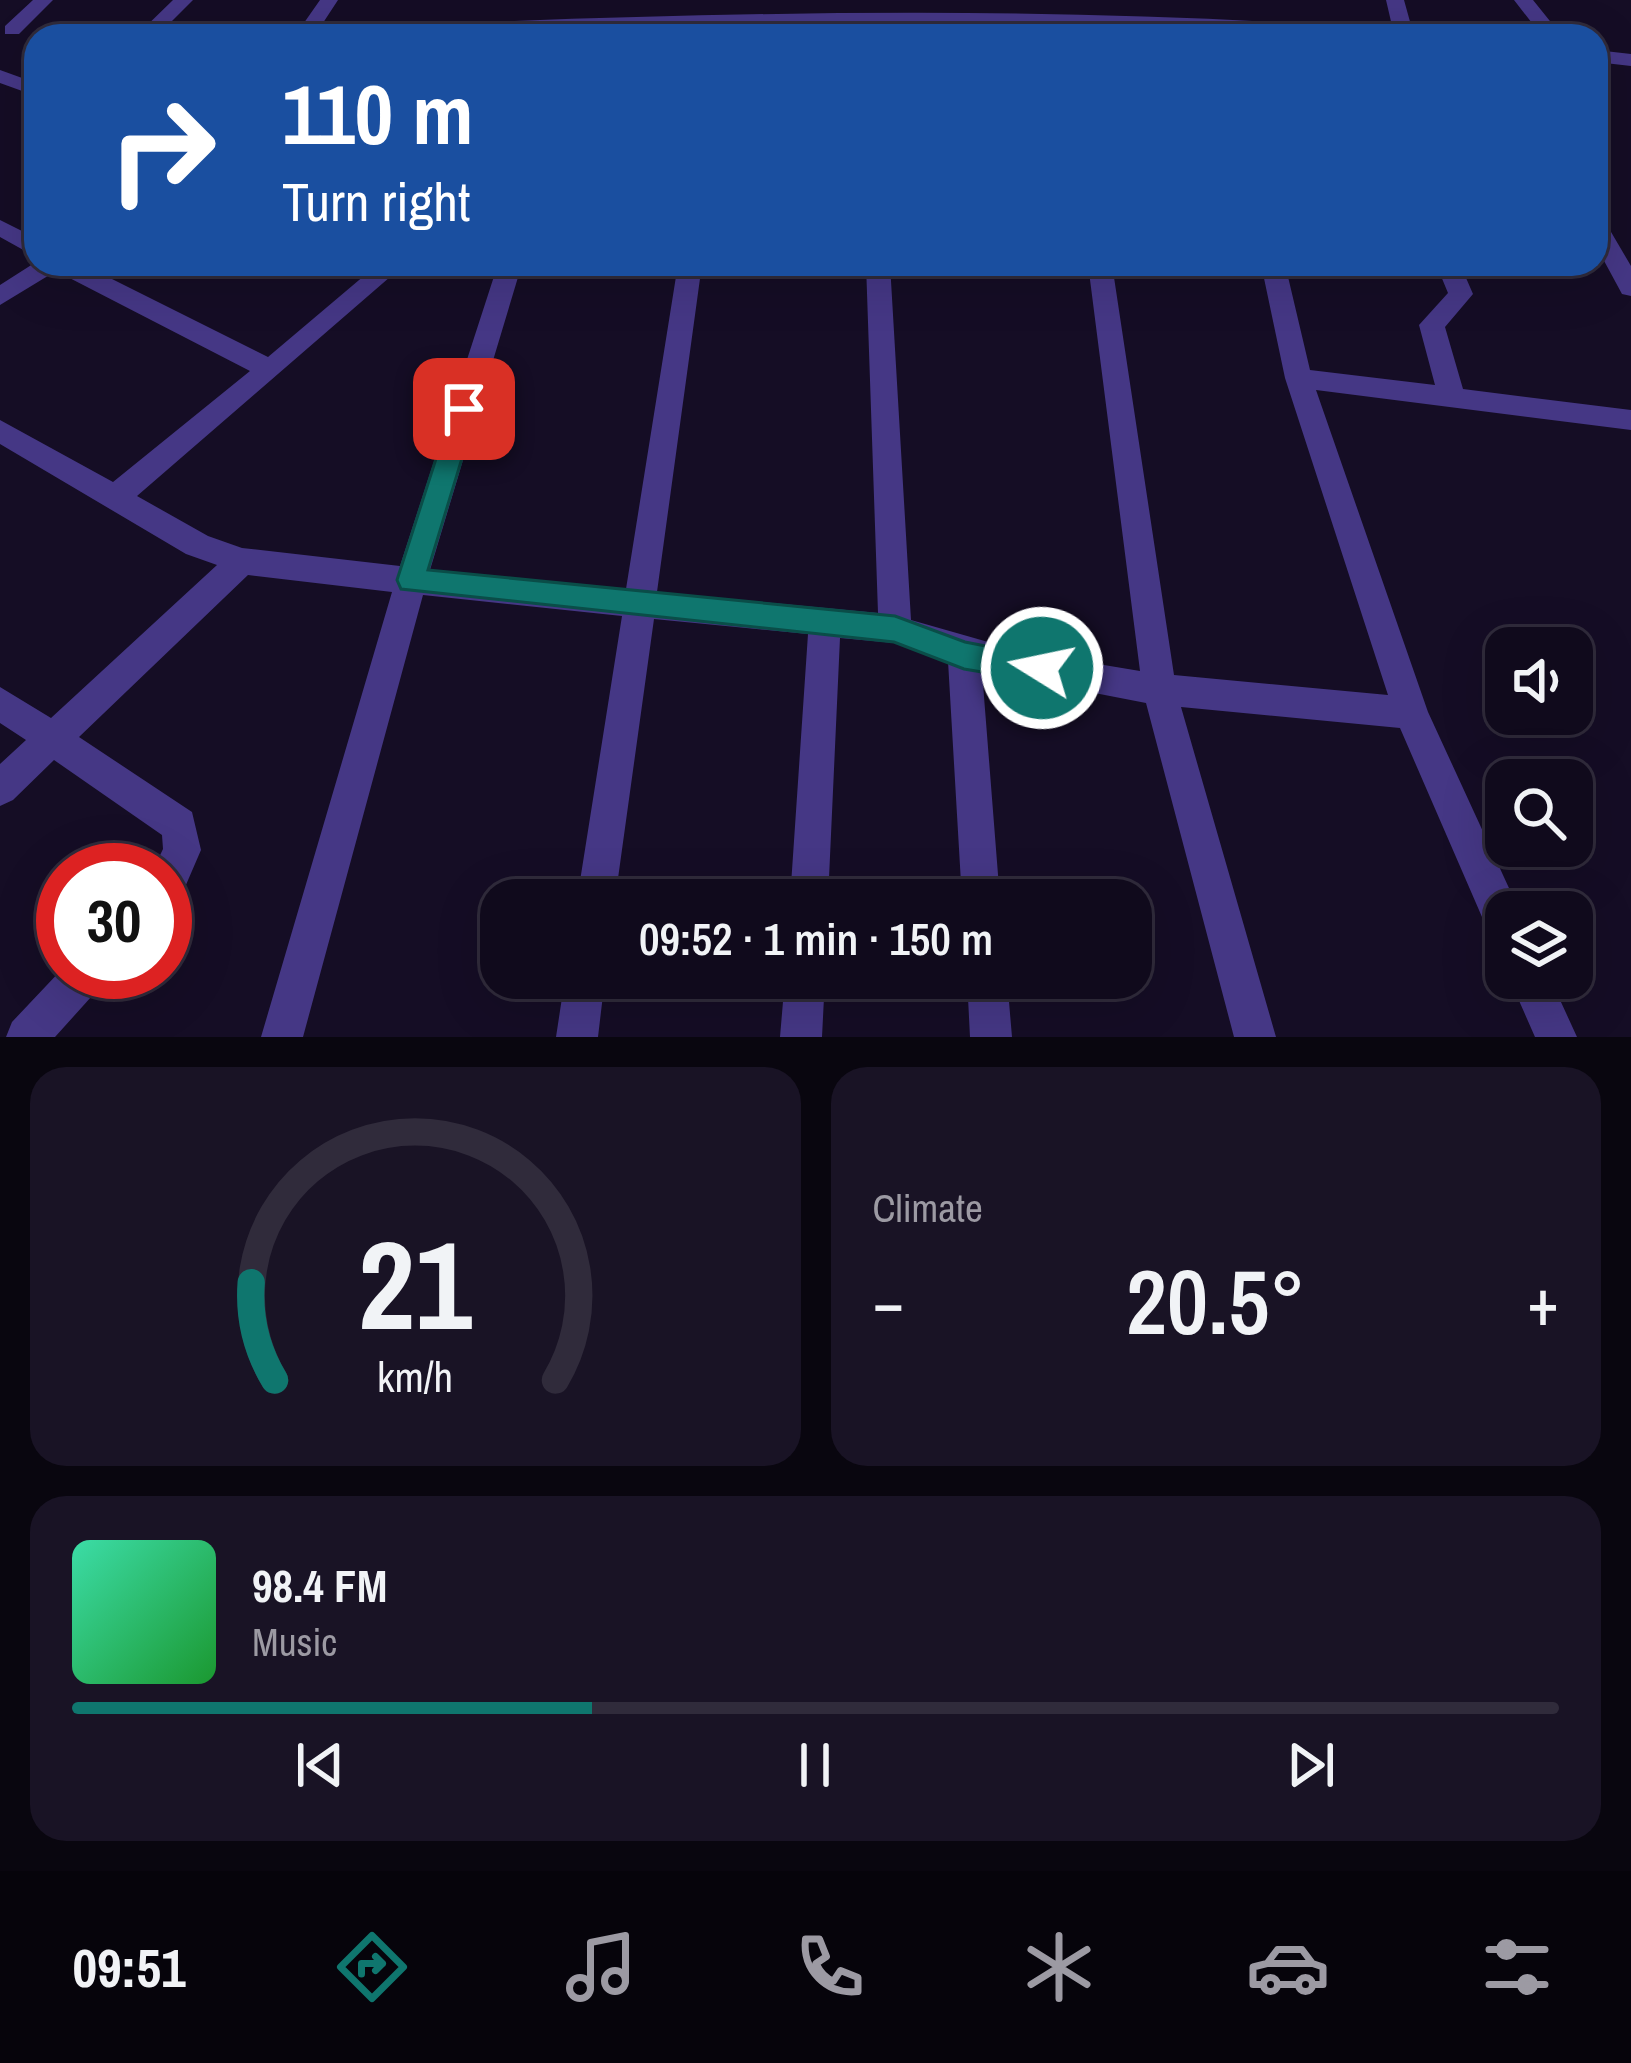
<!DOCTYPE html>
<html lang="en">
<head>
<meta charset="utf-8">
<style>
  :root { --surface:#100a1c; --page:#191325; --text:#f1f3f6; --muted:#9c9aa3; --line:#302b3b; --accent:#0f766e }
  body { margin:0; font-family:"Archivo Narrow",sans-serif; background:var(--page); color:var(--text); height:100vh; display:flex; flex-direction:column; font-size:45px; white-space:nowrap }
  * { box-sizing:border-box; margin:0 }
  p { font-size:39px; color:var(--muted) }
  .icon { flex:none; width:66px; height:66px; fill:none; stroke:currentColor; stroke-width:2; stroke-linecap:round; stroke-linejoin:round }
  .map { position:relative; height:1037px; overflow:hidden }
  .drawer { display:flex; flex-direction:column; gap:30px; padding:30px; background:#09060f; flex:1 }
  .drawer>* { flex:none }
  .hud { position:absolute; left:24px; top:24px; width:1584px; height:252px; border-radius:36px; box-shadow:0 12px 48px #0002,0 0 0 3px var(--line); background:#1a4fa0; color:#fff; overflow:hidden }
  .buttons { position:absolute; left:1485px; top:627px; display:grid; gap:24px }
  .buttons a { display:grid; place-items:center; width:108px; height:108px; border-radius:24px; background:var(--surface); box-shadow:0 12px 48px #0002,0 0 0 3px var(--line); font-size:60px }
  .speed { position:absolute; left:36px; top:843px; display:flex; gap:24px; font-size:60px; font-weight:700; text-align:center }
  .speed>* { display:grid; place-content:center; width:156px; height:156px; border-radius:50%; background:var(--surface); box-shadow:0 12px 48px #0002,0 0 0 3px var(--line); line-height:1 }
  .speed .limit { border:18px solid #d22; background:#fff; color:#111 }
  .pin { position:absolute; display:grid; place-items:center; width:102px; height:102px; color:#fff; margin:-51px; border-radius:24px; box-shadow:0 6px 18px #0006 }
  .me { position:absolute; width:132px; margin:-66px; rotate:280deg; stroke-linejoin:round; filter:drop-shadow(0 0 9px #0008) }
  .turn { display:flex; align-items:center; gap:42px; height:252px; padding:0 60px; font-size:54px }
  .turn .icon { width:156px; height:156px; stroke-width:2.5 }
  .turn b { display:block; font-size:84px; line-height:102px }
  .big { font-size:90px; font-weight:600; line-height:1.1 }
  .drawer .widget { flex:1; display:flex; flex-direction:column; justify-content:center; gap:18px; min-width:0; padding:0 42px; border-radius:36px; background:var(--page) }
  .drawer .dial { align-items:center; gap:0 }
  .dial svg { height:312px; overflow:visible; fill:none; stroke:var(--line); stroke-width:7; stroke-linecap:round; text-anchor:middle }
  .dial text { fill:var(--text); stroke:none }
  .song { display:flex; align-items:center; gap:36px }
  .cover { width:144px; height:144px; border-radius:18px; background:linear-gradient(135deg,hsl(160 70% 55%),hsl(130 70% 35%)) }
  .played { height:12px; border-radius:6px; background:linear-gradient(90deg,var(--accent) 35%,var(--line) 35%) }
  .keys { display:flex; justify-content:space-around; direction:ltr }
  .heat { display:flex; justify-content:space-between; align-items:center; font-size:66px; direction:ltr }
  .drawer .tiles { flex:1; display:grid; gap:30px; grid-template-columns:1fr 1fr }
  .widget:last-child { grid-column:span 2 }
  .trip { position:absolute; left:480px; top:879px; width:672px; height:120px; border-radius:36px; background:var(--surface); box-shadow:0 12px 48px #0002,0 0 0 3px var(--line); font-weight:600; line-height:120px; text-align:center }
  .tab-bar { display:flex; height:192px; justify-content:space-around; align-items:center; background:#06040b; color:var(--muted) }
  .tab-bar .icon { width:84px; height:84px }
  .tab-bar .selected { color:var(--accent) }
  .tab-bar b { font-size:54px; color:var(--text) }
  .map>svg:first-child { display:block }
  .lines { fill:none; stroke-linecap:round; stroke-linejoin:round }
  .minor { fill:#453785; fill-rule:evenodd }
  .route { fill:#0f766e; stroke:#0a4d48; stroke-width:3 }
</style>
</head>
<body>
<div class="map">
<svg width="1631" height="1037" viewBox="0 0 1631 1037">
  <rect width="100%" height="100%" fill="#150d25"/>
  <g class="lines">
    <!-- minor -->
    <path class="minor" d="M 33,0 L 53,0 L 19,34 L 5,34 L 5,26 Z
      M 173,0 L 193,0 L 157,36 L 136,36 Z
      M 320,0 L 338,0 L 319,29 C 678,13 1035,2 1393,30 L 1386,0 L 1404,0 L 1414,36 L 980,22 L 272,36 L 299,30 Z
      M 1514,0 L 1533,0 L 1562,36 L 1542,36 Z
      M 1596,50 L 1631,54 L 1631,66 L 1596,62 Z
      M 0,70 L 36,83 L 36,96 L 0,83 Z
      M 1596,218 L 1604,220 L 1631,266 L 1631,296 L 1622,294 L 1596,246 Z
      M 0,220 L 36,238 L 36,257 L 0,237 Z
      M 36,262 L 82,264 L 268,357 L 378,264 L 405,264 L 137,496 L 208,536 L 242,548 L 400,566 L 498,264 L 522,264 L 430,570 L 626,589 L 678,264 L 702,264 L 657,592 L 878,613 L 866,264 L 890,264 L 911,620 L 1020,651 L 1140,671 L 1088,264 L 1112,264 L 1174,675 L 1388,695 L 1285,378 L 1261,264 L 1285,264 L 1310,370 L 1435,385 L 1419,325 L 1448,293 L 1436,264 L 1460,264 L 1473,294 L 1445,327 L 1463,389 L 1631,410 L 1631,430 L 1316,390 L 1428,712 L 1520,912 L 1506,912 L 1506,946 L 1492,940 L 1400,728 L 1181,707 L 1276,1037 L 1234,1037 L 1146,703 L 982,671 L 1000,900 L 962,900 L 948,661 L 895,643 L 840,638 L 828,900 L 790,900 L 808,634 L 654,619 L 615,900 L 577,900 L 622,616 L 423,595 L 303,1037 L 261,1037 L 392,592 L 248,575 L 79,737 L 192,812 L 201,850 L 179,901 L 165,906 L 165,870 L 153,870 L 163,849 L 162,835 L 54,760 L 13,800 L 0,806 L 0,764 L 26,740 L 0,723 L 0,687 L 51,718 L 217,565 L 186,554 L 0,444 L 0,420 L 113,482 L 250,371 L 56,271 L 0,305 L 0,285 Z
      M 63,968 L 63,972 L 107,972 L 101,986 L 55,1037 L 6,1037 L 12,1022 Z
      M 565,978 L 605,978 L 598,1037 L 556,1037 Z
      M 785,978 L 825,978 L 822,1037 L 780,1037 Z
      M 967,978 L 1007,978 L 1012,1037 L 970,1037 Z
      M 1509,978 L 1550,978 L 1577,1037 L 1535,1037 Z"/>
  </g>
  <!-- route -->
  <path class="route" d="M 464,400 L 477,409 L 428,570 L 895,616 L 965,642 L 1053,659 L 1057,668 L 1053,678 L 1042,682 L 964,669 L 894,642 L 401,589 L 397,580 L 452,409 Z"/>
</svg>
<div class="buttons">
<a><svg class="icon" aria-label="sound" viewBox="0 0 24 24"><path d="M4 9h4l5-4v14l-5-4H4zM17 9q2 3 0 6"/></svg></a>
<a><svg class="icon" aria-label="search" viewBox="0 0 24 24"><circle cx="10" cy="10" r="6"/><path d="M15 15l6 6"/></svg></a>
<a><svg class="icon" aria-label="layers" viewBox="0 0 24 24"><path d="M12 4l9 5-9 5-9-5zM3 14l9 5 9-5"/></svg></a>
</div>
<div class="speed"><div class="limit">30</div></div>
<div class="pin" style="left:464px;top:409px;background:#d93025"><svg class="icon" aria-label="arrive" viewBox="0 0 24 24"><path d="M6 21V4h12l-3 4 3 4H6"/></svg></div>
<svg class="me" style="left:1042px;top:668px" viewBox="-20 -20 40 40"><circle r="17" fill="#0f766e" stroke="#fff" stroke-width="3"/><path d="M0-11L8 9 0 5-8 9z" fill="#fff"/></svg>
<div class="trip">09:52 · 1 min · 150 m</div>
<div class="hud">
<div class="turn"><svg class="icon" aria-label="right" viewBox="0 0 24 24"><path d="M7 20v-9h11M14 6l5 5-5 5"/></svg><div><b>110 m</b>Turn right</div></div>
</div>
</div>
<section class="drawer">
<div class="tiles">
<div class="widget dial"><svg viewBox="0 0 100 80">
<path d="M14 69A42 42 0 1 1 86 69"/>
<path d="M14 69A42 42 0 0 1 8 44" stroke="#0f766e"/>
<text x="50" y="56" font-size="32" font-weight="700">21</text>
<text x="50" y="72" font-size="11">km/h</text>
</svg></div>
<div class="widget"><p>Climate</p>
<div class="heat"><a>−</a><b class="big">20.5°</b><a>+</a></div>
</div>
<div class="widget">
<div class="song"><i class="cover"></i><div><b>98.4 FM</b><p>Music</p></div></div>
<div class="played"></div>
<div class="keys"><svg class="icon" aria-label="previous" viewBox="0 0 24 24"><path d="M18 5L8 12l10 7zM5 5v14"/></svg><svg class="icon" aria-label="pause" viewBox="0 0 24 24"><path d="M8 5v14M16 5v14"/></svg><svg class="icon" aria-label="next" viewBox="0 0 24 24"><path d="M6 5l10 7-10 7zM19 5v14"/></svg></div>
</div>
</div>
</section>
<nav class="tab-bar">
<b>09:51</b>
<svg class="icon selected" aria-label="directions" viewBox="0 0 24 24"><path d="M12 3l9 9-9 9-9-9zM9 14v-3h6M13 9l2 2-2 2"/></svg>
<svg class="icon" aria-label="music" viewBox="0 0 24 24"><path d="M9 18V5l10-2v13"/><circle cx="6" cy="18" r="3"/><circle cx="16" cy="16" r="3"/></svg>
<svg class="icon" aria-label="phone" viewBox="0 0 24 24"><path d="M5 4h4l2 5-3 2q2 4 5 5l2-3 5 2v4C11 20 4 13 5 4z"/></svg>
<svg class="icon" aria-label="climate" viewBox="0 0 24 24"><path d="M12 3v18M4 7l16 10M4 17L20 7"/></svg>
<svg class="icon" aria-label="car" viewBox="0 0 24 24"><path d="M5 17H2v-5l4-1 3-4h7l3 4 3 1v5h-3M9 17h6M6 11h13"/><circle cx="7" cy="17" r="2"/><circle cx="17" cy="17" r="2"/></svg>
<svg class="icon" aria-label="filters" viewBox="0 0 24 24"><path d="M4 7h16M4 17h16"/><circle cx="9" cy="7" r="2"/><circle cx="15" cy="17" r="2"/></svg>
</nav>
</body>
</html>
